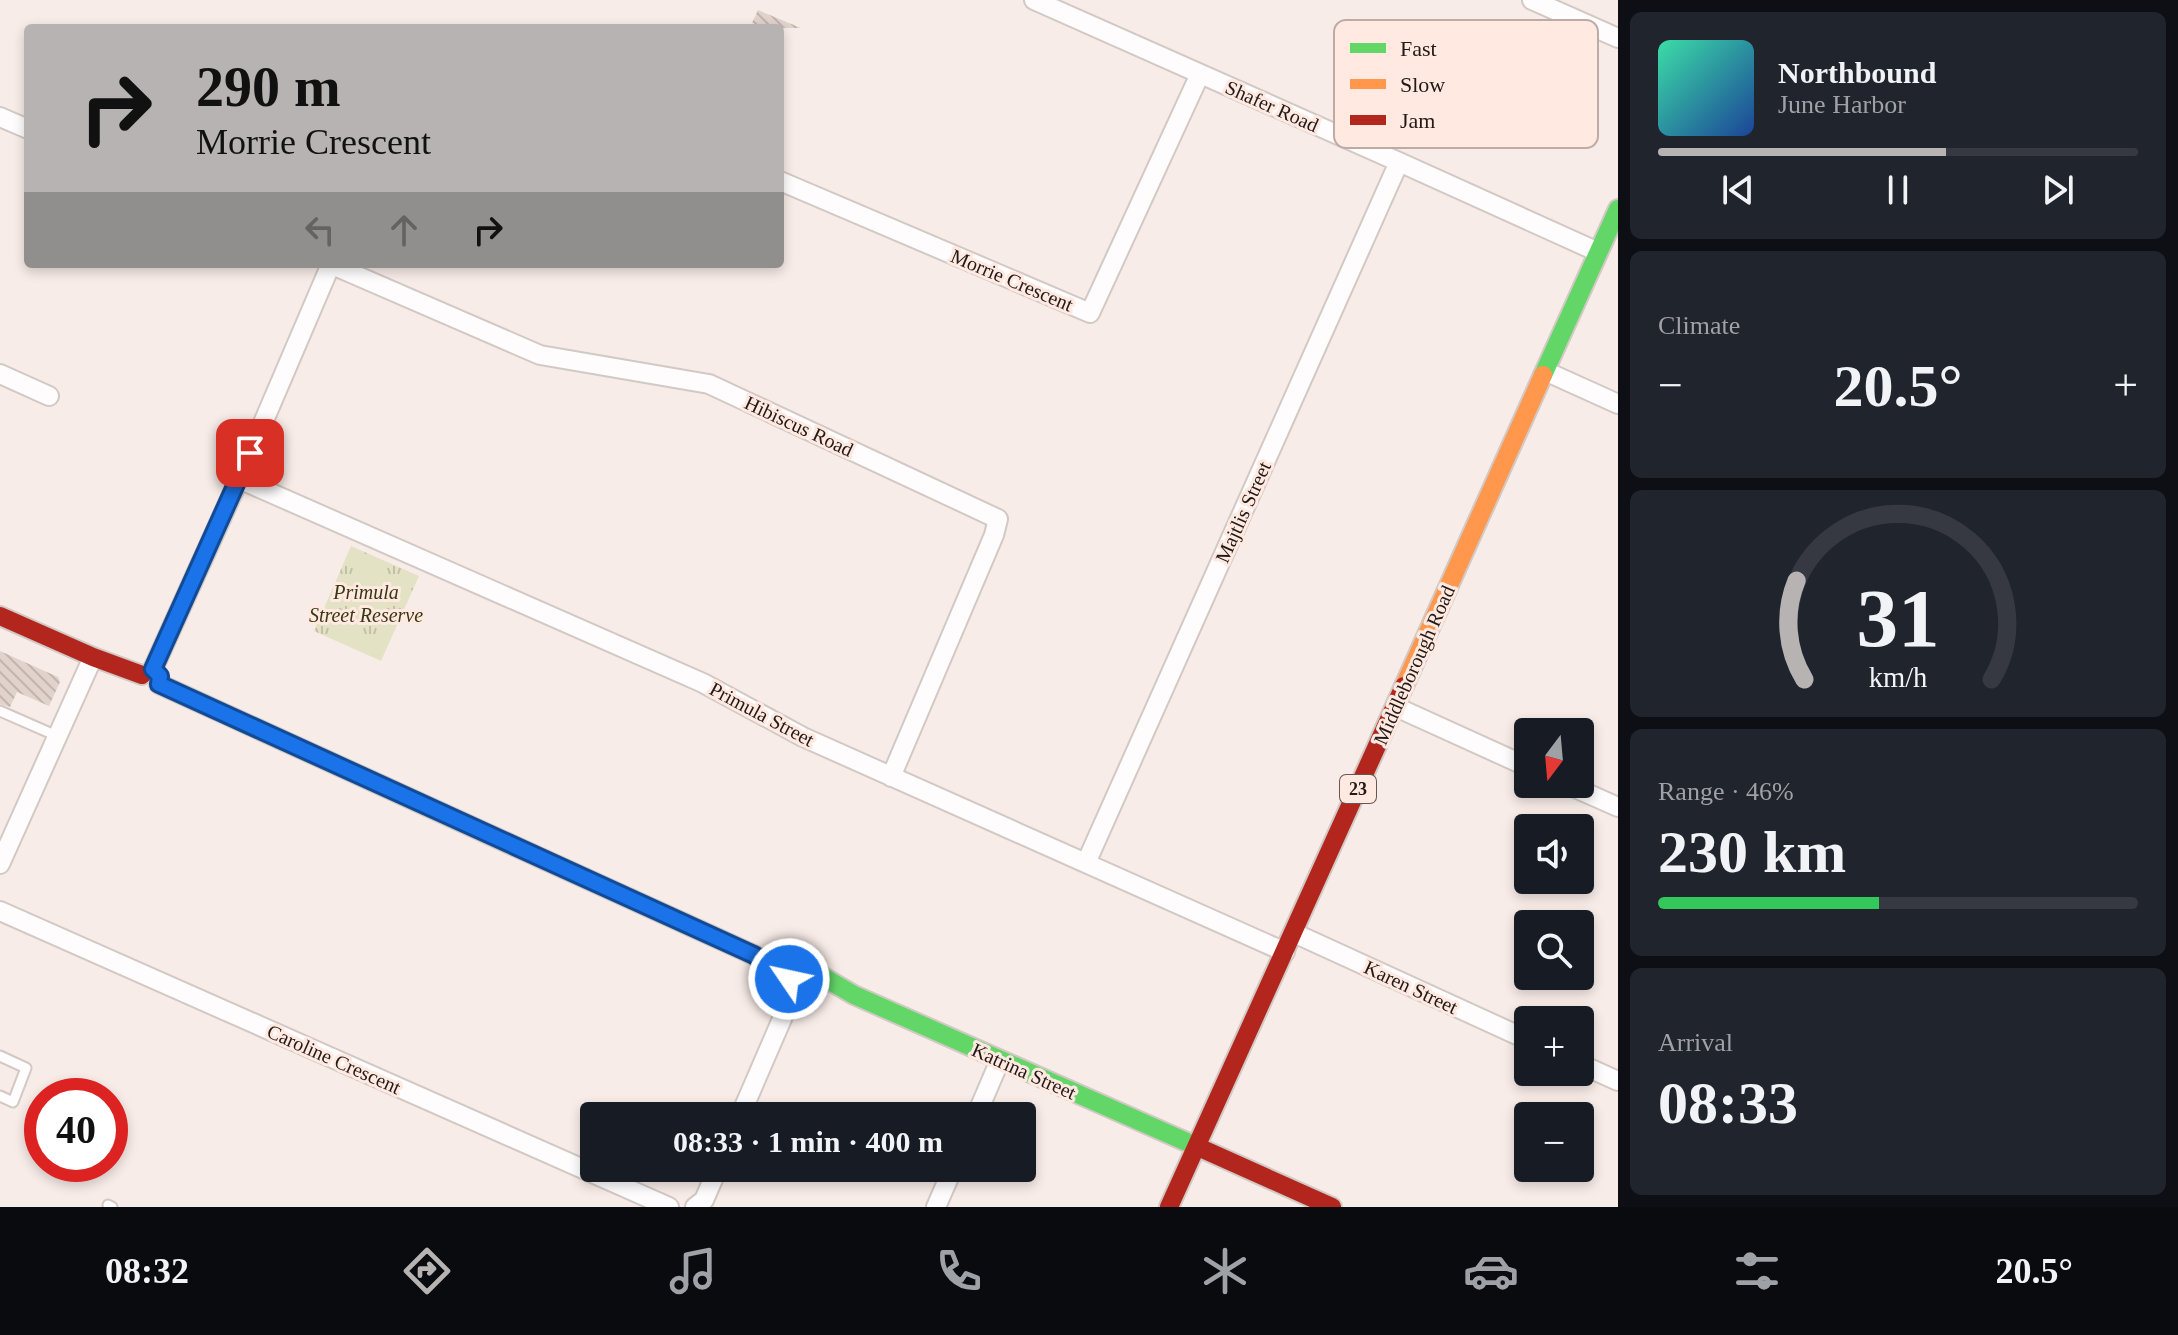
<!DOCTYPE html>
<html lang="en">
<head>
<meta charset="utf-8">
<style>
  :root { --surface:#171b24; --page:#20242c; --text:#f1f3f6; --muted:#9ea1a6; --line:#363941; --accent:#b6b3b2 }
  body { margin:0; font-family:"Times New Roman",serif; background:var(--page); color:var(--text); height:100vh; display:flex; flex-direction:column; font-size:30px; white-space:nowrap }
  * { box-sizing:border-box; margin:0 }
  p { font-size:26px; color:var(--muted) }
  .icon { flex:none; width:44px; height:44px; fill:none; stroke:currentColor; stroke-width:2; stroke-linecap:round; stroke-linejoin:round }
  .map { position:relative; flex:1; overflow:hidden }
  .side { display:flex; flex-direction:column; gap:12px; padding:12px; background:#0d0f14; width:560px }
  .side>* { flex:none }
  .guide { position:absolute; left:24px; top:24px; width:760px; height:244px; border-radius:8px; box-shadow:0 4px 12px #0003; background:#b6b3b2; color:#111; overflow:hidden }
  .needle { width:52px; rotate:196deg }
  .fabs { position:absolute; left:1514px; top:718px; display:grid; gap:16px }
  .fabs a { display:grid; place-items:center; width:80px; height:80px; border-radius:8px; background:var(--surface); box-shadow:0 4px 12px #0003; font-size:40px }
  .speed { position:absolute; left:24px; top:1078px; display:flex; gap:16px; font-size:40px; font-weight:700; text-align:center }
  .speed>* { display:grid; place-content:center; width:104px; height:104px; border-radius:50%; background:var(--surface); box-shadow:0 4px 12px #0003; line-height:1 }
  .speed .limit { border:12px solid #d22; background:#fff; color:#111 }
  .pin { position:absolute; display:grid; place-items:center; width:68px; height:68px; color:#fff; margin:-34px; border-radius:16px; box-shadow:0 4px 12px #0006 }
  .me { position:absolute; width:88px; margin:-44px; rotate:304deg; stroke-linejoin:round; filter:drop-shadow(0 0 6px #0008) }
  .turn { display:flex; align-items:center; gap:28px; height:168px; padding:0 40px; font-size:36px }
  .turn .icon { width:104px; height:104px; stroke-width:2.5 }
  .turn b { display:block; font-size:56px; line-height:68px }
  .lanes { display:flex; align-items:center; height:76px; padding:0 40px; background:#0003; justify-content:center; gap:40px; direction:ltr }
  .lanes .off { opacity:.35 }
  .big { font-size:60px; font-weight:700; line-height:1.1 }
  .side .tile { flex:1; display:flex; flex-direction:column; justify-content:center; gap:12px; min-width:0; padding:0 28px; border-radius:12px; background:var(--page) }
  .side .dial { align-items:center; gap:0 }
  .dial svg { height:208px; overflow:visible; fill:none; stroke:var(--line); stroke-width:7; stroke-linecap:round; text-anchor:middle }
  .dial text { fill:var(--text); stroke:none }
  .song { display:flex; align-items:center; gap:24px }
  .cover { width:96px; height:96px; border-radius:12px; background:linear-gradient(135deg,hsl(160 70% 55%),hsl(220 70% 35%)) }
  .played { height:8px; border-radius:4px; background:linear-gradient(90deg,var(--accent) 60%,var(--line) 60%) }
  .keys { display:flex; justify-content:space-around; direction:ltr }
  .heat { display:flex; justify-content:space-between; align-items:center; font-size:44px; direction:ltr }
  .charge { height:12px; border-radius:6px; background:linear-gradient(90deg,#34c759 46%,var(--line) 0) }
  .trip { position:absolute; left:580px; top:1102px; width:456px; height:80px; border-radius:8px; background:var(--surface); box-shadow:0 4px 12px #0003; font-weight:700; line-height:80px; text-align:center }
  .menu { display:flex; height:128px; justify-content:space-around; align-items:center; background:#090b0e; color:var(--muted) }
  .menu .icon { width:56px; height:56px }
  .menu .on { color:var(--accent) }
  .menu b { font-size:36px; color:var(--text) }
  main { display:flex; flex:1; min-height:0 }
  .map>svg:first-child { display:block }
  .park { fill:url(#park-tufts) }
  .building { fill:url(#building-back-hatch) }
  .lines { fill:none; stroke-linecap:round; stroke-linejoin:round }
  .lane-casing { stroke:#d2c9c5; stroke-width:13 }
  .street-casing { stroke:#d2c9c5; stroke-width:22 }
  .fast-casing { stroke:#d2c9c5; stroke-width:22 }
  .slow-casing { stroke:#d2c9c5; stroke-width:22 }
  .jam-casing { stroke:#d2c9c5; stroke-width:22 }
  .lane { stroke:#fefcfc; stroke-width:9 }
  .street { stroke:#fefcfc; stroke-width:18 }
  .fast { stroke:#63d668; stroke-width:18 }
  .slow { stroke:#ff974d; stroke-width:18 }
  .jam { stroke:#b3261e; stroke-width:18 }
  .route-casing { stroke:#114b97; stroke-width:20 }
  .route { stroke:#1a73e8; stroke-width:14 }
  .labels { text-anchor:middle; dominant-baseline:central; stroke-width:6; stroke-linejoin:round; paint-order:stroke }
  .shield { fill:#ffe9e1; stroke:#645854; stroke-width:2 }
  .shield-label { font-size:18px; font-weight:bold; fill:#221a17 }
  .street-label { font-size:20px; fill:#221a17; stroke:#ffe9e1 }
  .park-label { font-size:20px; font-style:italic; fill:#363912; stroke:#ffe9e1 }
  .key { fill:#ffe9e1; stroke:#bdaba4; stroke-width:2 }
  .key-label { font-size:22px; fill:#221a17 }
</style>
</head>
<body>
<main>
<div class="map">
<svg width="1618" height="1207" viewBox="0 0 1618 1207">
  <defs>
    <pattern id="park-tufts" width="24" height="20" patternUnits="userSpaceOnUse" patternTransform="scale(2)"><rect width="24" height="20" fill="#e3e2c4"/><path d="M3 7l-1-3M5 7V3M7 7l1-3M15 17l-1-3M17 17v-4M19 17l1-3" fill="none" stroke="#c2c1a8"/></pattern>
    <pattern id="building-back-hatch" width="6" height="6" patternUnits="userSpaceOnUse" patternTransform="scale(2)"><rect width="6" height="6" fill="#e1d3cb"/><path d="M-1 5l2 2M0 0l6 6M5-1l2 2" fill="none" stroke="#c1b5ae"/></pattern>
  </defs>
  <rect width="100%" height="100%" fill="#f8ece8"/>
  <!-- park -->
  <path class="park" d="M 351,546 L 419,576 L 381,661 L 314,631 Z"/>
  <!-- building -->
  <path class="building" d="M 758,10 L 801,28 L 765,28 L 752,23 Z
    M 0,651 L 58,677 L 60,682 L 49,706 L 17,692 L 10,707 L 0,704 Z"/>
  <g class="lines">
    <defs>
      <path id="lane" d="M 0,711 L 57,736
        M 0,1056 L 26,1068 L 13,1102 L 0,1096
        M 108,1205 L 112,1207"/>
      <path id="street" d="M 1034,0 L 1399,162 L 1598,252
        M 1532,0 L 1618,38
        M 0,117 L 28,129
        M 780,181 L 1090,313 L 1200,74
        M 330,264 L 540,355 L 709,384 L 998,519 L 994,535 L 891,777
        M 1545,371 L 1618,404
        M 0,374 L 49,396
        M 239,479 L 703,683 L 803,737 L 1285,952
        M 153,669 L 239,479 L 331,264
        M 1396,707 L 1528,767
        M 1566,784 L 1618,807
        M 1086,863 L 1399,162
        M 0,864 L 93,657
        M 0,911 L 669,1207
        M 1294,933 L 1528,1040
        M 1580,1064 L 1618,1081
        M 740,1116 L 782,1019 L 791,983
        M 976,1116 L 1000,1060
        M 695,1207 L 704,1200 L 718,1168
        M 936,1207 L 953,1168"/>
      <path id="fast" d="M 1543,375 L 1618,209
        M 159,684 L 545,860
        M 813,971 L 854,995 L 1198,1147"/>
      <path id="slow" d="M 1404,686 L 1543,375"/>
      <path id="jam" d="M 0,616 L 93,657 L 142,675
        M 545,860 L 754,955 L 789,979
        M 1198,1147 L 1332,1207
        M 1169,1207 L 1404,686"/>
    </defs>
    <!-- lane casing -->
    <use href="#lane" class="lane-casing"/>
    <!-- street casing -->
    <use href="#street" class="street-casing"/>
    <!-- fast casing -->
    <use href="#fast" class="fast-casing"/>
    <!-- slow casing -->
    <use href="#slow" class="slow-casing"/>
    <!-- jam casing -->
    <use href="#jam" class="jam-casing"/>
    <!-- lane -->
    <use href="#lane" class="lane"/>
    <!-- street -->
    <use href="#street" class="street"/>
    <!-- fast -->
    <use href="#fast" class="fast"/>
    <!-- slow -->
    <use href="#slow" class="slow"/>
    <!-- jam -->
    <use href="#jam" class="jam"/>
  </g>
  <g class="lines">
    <defs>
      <path id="route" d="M 250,453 L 153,669 L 160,676 L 159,684 L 754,955 L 789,979"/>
    </defs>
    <!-- route casing -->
    <use href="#route" class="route-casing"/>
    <!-- route -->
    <use href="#route" class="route"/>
  </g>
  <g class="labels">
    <!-- shield labels -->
    <rect class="shield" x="1340" y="775" width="36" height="28" rx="6"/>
    <g class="shield-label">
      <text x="1358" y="789">23</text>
    </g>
    <!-- street labels -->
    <g class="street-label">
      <text transform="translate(1272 106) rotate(24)">Shafer Road</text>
      <text transform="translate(1012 280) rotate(23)">Morrie Crescent</text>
      <text transform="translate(799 426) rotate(25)">Hibiscus Road</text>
      <text transform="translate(1243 512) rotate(-66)">Majtlis Street</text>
      <text transform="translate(1414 665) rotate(-66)">Middleborough Road</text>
      <text transform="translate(762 714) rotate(28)">Primula Street</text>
      <text transform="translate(1411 987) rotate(25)">Karen Street</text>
      <text transform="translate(334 1059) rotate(24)">Caroline Crescent</text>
      <text transform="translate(1024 1071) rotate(24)">Katrina Street</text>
    </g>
    <!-- park labels -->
    <g class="park-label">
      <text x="366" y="592">Primula<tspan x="366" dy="23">Street Reserve</tspan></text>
    </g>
  </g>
  <!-- legend -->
  <rect x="1334" y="20" width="264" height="128" rx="12" class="key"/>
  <rect x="1350" y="43" width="36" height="10" fill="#63d668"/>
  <rect x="1350" y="79" width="36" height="10" fill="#ff974d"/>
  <rect x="1350" y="115" width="36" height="10" fill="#b3261e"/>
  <g class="key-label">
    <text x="1400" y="56">Fast</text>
    <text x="1400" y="92">Slow</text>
    <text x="1400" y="128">Jam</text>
  </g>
</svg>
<div class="fabs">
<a><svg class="needle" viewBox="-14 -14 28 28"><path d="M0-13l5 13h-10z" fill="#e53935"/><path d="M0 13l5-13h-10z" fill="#9ea1a6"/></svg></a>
<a><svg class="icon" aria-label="sound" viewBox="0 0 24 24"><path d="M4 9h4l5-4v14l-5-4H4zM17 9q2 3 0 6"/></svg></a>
<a><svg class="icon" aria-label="search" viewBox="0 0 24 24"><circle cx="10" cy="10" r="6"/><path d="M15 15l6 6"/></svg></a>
<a>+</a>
<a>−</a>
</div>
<div class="speed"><div class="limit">40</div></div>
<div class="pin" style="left:250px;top:453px;background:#d93025"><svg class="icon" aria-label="arrive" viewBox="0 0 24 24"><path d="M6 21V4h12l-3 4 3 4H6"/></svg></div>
<svg class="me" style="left:789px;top:979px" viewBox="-20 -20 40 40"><circle r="17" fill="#1a73e8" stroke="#fff" stroke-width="3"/><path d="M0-11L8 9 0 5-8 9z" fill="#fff"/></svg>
<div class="trip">08:33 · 1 min · 400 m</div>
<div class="guide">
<div class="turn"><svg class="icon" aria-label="right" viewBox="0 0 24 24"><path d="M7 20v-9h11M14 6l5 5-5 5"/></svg><div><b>290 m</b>Morrie Crescent</div></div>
<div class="lanes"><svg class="icon off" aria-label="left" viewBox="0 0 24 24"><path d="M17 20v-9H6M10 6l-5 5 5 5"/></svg><svg class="icon off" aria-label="ahead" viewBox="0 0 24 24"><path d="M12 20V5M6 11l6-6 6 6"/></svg><svg class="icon" aria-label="right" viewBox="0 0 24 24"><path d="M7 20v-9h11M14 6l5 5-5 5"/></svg></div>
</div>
</div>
<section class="side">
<div class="tile">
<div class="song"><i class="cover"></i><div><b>Northbound</b><p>June Harbor</p></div></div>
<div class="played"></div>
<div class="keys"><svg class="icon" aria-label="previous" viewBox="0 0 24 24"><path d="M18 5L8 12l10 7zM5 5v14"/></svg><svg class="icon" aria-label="pause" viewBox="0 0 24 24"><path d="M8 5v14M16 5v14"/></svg><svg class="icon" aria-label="next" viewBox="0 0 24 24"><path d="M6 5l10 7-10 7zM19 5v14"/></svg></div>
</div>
<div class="tile"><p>Climate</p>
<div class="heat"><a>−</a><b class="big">20.5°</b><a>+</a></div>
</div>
<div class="tile dial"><svg viewBox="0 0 100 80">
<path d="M14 69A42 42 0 1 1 86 69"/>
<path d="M14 69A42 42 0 0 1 11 31" stroke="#b6b3b2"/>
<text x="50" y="56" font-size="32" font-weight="700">31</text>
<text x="50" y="72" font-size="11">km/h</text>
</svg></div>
<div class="tile"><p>Range · 46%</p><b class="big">230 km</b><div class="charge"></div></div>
<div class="tile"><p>Arrival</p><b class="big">08:33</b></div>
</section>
</main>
<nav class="menu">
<b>08:32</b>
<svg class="icon on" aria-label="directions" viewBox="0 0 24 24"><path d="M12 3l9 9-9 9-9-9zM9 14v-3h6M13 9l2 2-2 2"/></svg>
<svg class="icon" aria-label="music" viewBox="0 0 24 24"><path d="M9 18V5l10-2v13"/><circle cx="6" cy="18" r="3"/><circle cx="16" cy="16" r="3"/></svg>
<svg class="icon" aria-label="phone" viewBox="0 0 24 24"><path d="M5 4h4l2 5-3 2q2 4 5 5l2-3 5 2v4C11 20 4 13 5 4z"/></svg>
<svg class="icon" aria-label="climate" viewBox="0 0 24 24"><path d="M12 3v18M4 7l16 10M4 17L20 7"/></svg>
<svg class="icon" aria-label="car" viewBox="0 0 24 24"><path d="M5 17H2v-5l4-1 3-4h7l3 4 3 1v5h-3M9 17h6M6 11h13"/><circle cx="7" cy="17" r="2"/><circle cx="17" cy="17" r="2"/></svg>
<svg class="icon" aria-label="filters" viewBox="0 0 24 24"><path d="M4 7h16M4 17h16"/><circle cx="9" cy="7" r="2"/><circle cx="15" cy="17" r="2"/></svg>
<b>20.5°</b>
</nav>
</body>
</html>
